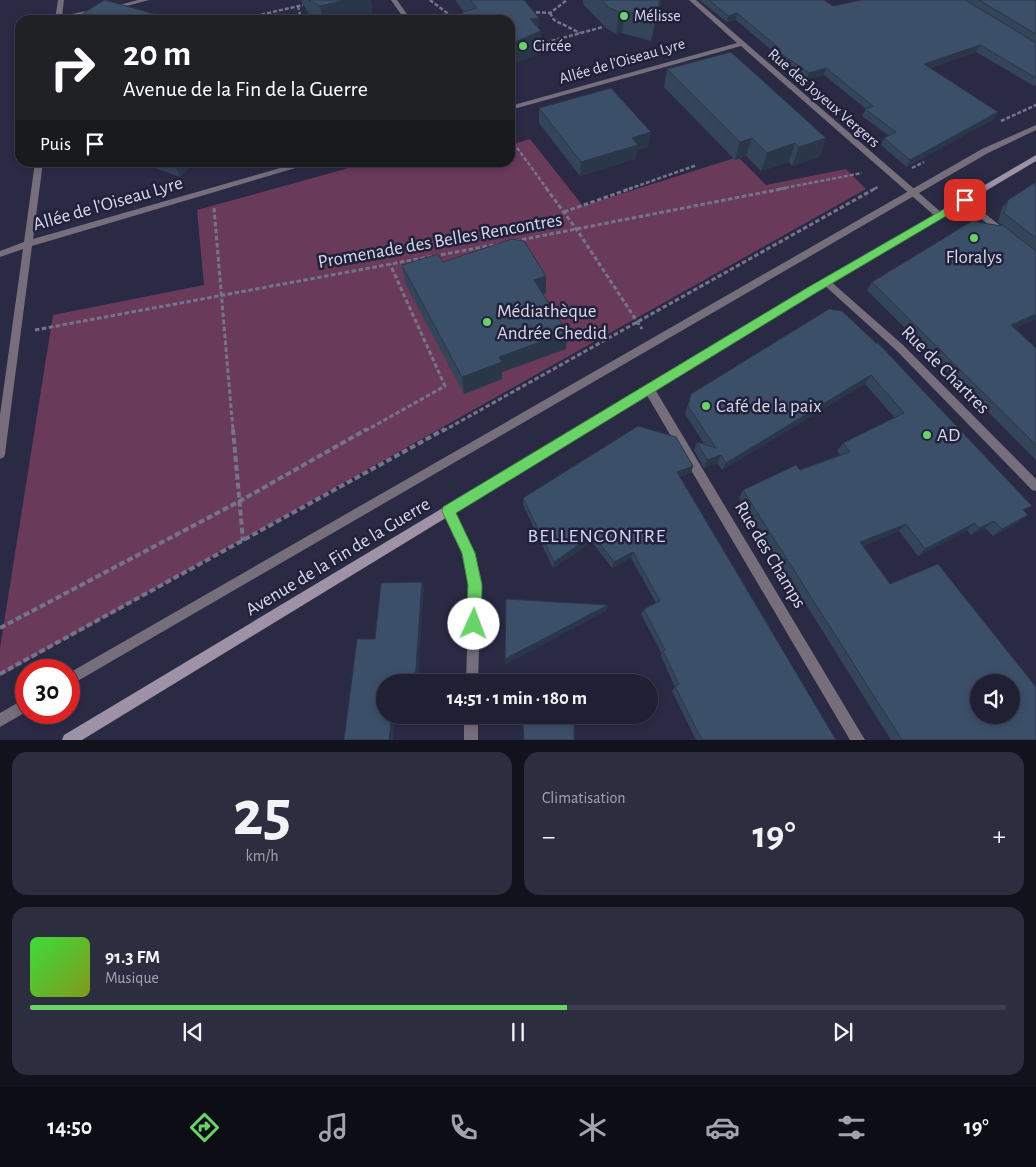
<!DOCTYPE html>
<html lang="fr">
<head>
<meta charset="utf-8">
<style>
  :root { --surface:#202034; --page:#2d2d40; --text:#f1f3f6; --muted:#a2a3ac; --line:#3d3e4f; --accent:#68d465 }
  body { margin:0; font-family:"Alegreya Sans",sans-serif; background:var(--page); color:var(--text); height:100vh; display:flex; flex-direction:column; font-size:19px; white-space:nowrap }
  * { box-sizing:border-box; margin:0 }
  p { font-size:16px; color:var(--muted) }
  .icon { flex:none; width:28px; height:28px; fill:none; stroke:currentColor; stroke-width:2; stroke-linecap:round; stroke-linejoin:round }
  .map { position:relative; height:740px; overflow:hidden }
  .panel { display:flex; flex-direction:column; gap:12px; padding:12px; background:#12121d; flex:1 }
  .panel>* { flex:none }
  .top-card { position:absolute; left:15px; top:15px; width:500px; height:152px; border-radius:15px; box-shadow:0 2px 8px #0003,0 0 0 1px var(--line); background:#202124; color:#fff; overflow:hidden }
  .tools { position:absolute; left:970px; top:674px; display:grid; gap:10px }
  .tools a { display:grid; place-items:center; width:50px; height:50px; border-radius:50%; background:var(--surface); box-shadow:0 2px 8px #0003,0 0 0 1px var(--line); font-size:25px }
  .speed { position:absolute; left:15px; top:659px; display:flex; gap:10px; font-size:25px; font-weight:700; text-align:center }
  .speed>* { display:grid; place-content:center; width:65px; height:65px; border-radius:50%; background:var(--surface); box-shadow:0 2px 8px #0003,0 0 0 1px var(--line); line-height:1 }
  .speed .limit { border:8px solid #d22; background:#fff; color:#111 }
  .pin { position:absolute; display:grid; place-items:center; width:42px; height:42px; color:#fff; margin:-21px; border-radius:10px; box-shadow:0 2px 8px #0006 }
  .me { position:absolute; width:55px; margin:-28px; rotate:2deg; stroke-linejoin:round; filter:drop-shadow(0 0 4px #0008) }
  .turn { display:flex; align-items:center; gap:18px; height:105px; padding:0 25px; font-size:22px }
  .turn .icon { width:65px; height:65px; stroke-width:2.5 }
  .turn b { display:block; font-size:35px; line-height:42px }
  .then { display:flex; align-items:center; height:48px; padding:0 25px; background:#0003; gap:10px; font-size:19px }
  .big { font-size:38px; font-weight:600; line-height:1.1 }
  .panel .widget { flex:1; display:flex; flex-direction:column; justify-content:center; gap:8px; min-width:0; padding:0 18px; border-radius:15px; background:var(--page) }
  .panel .dial { align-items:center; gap:0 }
  .dial b { font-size:65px; line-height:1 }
  .song { display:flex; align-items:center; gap:15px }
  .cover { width:60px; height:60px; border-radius:8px; background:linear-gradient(135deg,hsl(120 70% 55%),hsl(70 70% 35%)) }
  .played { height:5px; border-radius:2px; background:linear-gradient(90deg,var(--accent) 55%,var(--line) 55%) }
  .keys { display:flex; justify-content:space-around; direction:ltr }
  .heat { display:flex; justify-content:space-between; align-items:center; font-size:28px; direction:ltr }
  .panel .tiles { flex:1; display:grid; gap:12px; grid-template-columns:1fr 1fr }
  .widget:last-child { grid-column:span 2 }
  .trip { position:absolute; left:376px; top:674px; width:282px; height:50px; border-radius:25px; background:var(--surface); box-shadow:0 2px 8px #0003,0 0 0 1px var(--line); font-weight:600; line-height:50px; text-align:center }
  .menu { display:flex; height:80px; justify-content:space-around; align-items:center; background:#0d0d15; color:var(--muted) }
  .menu .icon { width:35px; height:35px }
  .menu .active { color:var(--accent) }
  .menu b { font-size:22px; color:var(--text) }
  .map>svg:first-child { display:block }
  .green { fill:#6a3a5a }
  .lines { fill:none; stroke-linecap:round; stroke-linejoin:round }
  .path-far2 { stroke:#74748b; stroke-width:2.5; stroke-dasharray:4 2; stroke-linecap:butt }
  .path-far1 { stroke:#74748b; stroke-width:3; stroke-dasharray:4.5 2.5; stroke-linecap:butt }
  .path { stroke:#74748b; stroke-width:4; stroke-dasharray:6 3; stroke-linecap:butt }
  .service { fill:#766e7b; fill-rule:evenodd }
  .pedestrian { fill:#766e7b; fill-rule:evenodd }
  .minor { fill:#766e7b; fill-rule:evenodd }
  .secondary { fill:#9e92a6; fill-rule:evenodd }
  .wall { fill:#344459 }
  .shaded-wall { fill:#2a3749 }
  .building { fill:#3c4f68; stroke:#2a3749; fill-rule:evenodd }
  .route { fill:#68d465; stroke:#448a42 }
  .poi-dot { fill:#68d465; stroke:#22213b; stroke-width:2 }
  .labels { text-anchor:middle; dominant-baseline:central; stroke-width:5; stroke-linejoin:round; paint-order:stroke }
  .far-poi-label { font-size:16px; fill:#d8d9eb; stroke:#22213b; text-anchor:start }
  .far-street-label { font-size:16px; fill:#d8d9eb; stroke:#22213b }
  .street-label { font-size:19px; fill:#d8d9eb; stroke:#22213b }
  .poi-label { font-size:19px; fill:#d8d9eb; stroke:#22213b; text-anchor:start }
  .neighbourhood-label { font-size:20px; letter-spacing:1px; fill:#d2d3f6; stroke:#22213b }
</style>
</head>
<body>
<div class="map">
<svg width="1036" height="740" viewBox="0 0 1036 740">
  <rect width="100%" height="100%" fill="#2b2a45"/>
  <!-- green -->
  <path class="green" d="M 530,139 L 583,206 L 738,157 L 766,185 L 846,169 L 866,189 L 0,676 L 0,648 L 53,315 L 204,285 L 197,210 L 367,163 L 510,162 L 510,145 Z"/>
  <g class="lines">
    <!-- path-far2 -->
    <path class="path-far2" d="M 430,0 L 451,16 L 466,15
      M 298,6 L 301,19
      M 530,12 L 550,13 L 567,0
      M 550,13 L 554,20 L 580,33
      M 238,20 L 303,5
      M 540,44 L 603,27
      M 1001,121 L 1036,105
      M 510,138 L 547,189
      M 912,168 L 924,162
      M 629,189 L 697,165
      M 779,189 L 862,173
      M 874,189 L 878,187"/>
    <!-- path-far1 -->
    <path class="path-far1" d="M 546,188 L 577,230 L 642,329
      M 214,208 L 233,431
      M 564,212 L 632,188
      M 515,241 L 786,188
      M 35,330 L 499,244
      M 365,431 L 445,386 L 390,264
      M 443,431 L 876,188"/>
    <!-- path -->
    <path class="path" d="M 233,429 L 243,541
      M 0,628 L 240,501 L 367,429
      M 0,674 L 445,429"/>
    <!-- service -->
    <path class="service" d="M 1036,125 L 1036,130 L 988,153 L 69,686 L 69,673 L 982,149 Z
      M 26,698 L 26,712 L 0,727 L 0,713 Z"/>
    <!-- pedestrian -->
    <path class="pedestrian" d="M 391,0 L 397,0 L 411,20 L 405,20 Z"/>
    <!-- minor -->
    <path class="minor" d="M 58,0 L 64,0 L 62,16 L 96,9 L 99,11 L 63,20 L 55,20 Z
      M 138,0 L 149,0 L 111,10 L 108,8 Z
      M 689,0 L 696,0 L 942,213 L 942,217 L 936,217 L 741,46 L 510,110 L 510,106 L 737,43 Z
      M 35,162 L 43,162 L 33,239 L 301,162 L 316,162 L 32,246 L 5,454 L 4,457 L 0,459 L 0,415 L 23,249 L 0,257 L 0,251 L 24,242 Z
      M 965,198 L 1007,231 L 1008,233 L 1007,235 L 1001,235 L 962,203 L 962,199 Z
      M 826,279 L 829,280 L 903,345 L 1036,479 L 1036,491 L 1032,490 L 897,351 L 823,284 L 821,282 Z
      M 649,385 L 653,386 L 865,740 L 850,740 L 645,392 L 644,389 L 645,386 Z
      M 448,506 L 452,507 L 474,553 L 481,585 L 478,682 L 466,682 L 469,585 L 462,554 L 442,511 L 444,507 Z
      M 464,715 L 478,715 L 478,740 L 464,740 Z"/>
    <!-- secondary -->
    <path class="secondary" d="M 1036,155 L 1036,161 L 829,284 L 82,740 L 62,740 L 64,735 L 823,280 Z"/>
  </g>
  <!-- wall -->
  <path class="wall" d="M 301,0 L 371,0 L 372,16 L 354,20 L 312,20 Z
    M 455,0 L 524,0 L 539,18 L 538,28 L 540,53 L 510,20 L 463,20 L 462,12 L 464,12 Z
    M 583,0 L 661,0 L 660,8 L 651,41 L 622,33 L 616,34 L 606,28 L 583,4 Z
    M 699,0 L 824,0 L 833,6 L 862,0 L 1036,0 L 1036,85 L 1034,86 L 976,52 L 930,68 L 998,112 L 994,119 L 907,167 L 881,145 L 884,138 L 889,136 L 862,116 L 866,109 L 824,75 L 806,80 L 774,57 L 775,53 L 736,20 L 727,22 Z
    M 667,69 L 826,138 L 819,157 L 792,166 L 789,162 L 761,171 L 746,156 L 735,160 L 664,87 Z
    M 539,108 L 648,147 L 637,150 L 635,159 L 580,176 L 539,123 Z
    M 139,162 L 195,162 L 180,177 Z
    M 1036,182 L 1036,319 L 1015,328 L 1036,348 L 1036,460 L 867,290 L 872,282 L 1000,226 L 1001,224 L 998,222 L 1002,208 L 1008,200 Z
    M 402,265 L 546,276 L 546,293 L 543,294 L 567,332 L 566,349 L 502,372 L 502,379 L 464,394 L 405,283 Z
    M 877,342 L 1024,511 L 1019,522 L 993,536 L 985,528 L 971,535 L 967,530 L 918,556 L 899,531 L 863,546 L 890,584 L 1036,740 L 891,740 L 739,498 L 743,490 L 840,455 L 837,451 L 843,443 L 895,418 L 865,384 L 722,470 L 717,463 L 704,468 L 694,450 L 697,442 L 705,445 L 685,414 L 691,394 L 876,343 Z
    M 693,466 L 691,473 L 680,477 L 836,740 L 696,740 L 672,691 L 675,687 L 661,656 L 662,654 L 641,614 L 644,609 L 656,603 L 631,558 L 612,568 L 592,542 L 553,568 L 523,505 L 523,498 Z"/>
  <!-- shaded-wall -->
  <path class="shaded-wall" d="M 346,0 L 371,0 L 372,16 L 354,20 L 323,20 L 320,6 Z
    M 660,0 L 661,0 L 660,8 L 651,41 L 655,19 Z
    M 625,11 L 622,33 L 616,34 L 619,12 Z
    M 737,13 L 736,20 L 727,22 L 728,16 Z
    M 539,18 L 538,33 L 541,31 L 540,53 L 510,66 L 510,44 L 530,19 Z
    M 980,45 L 976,52 L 921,71 L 924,64 Z
    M 826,68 L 824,75 L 806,80 L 809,73 Z
    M 998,112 L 994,119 L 907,167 L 910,160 Z
    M 651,132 L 648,147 L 637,150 L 635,159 L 580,176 L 581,162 L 632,138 Z
    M 752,138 L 746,156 L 735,160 L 740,142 Z
    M 826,138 L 819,157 L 792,166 L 799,147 Z
    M 795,143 L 789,162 L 761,171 L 767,153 Z
    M 173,162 L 195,162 L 180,177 Z
    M 546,276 L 546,293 L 533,298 L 534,280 Z
    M 1036,314 L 1036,319 L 1005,333 L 1011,325 Z
    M 567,332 L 566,349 L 502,372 L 502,379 L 464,394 L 462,377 L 499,357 Z
    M 871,375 L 865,384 L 722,470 L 726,463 Z
    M 721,455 L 717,463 L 704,468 L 707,460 Z
    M 693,466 L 691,473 L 675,479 L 677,472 Z
    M 1028,515 L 1019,522 L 993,536 L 1002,529 Z
    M 994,521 L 985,528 L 971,535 L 979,528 Z
    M 975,523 L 967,530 L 918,556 L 925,549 Z
    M 906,524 L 899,531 L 854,549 L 860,542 Z
    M 593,535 L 592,542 L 553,568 L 554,562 Z
    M 633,552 L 631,558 L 612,568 L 614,562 Z
    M 422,582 L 424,589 L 418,682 L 415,682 Z
    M 608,605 L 606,611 L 505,665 L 505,659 Z
    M 392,715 L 395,715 L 393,740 L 389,740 Z"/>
  <!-- building -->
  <path class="building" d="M 104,0 L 105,0 L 176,20 L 84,20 L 76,18 Z
    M 308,0 L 346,0 L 320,6 Z
    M 470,0 L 524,0 L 539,18 L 530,19 L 541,31 L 510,44 L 510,20 L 469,20 L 462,12 L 477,8 Z
    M 602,0 L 660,0 L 655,19 L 625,11 L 619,12 L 608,7 Z
    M 709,0 L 824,0 L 833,6 L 862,0 L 965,0 L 1036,43 L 1036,78 L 980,45 L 924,64 L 998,112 L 910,160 L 884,138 L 896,132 L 865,109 L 873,106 L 826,68 L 809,73 L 776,50 L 780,49 L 737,13 L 728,16 Z
    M 979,0 L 1036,0 L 1036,34 Z
    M 731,52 L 826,138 L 799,147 L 795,143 L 767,153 L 752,138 L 740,142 L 667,69 Z
    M 611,88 L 651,132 L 632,138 L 638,145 L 581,162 L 539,108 Z
    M 1036,182 L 1036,238 L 1004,213 L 1008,200 Z
    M 972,221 L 1001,226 L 1001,224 L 1036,251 L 1036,314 L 1011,325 L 1036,348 L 1036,445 L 872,282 Z
    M 512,239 L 524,241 L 546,276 L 534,280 L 567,332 L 499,357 L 502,362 L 462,377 L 402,265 L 438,254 L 443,262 Z
    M 829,309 L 842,311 L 877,344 L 877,342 L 1032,506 L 1023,510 L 1028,515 L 1002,529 L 994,521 L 979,528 L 975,523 L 925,549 L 906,524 L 860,542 L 890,584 L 938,564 L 1036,687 L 1036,740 L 902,740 L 743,490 L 796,465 L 800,470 L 850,452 L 843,443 L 904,413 L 871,375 L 726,463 L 721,455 L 707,460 L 697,442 L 716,448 L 688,406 L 691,394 ZM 979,682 L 1011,682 L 1011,715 L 979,715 Z
    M 638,426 L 676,437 L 693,466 L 677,472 L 836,740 L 702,740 L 675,686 L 679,684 L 663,651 L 665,650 L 644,609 L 660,601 L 633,552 L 614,562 L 593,535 L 554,562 L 523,498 Z
    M 422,582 L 415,682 L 385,682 L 385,715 L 392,715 L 389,740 L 344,740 L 357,639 L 375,639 L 381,583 Z
    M 506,599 L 608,605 L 505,659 Z
    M 523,724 L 574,724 L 574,740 L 524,740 Z"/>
  <!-- route -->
  <path class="route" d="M 965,197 L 968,198 L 968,203 L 814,294 L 456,513 L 475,553 L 482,585 L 481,624 L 479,629 L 474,631 L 469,629 L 467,624 L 468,585 L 462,553 L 442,511 L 443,507 L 807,288 Z"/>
  <!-- markers -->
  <g class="poi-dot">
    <circle cx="624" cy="16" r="5"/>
    <circle cx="523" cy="46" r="5"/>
    <circle cx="974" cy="238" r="5"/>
    <circle cx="487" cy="322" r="5"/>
    <circle cx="706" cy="406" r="5"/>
    <circle cx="927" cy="435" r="5"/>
  </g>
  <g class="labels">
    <!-- far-poi labels -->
    <g class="far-poi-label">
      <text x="634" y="16">Mélisse</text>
      <text x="533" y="46">Circée</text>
    </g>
    <!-- far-street labels -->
    <g class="far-street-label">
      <text transform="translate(622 61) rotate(-16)">Allée de l'Oiseau Lyre</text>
      <text transform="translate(824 98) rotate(41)">Rue des Joyeux Vergers</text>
    </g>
    <!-- street labels -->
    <g class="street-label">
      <text transform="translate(108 204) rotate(-16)">Allée de l'Oiseau Lyre</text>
      <text transform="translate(440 241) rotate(-10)">Promenade des Belles Rencontres</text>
      <text transform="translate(945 370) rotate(45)">Rue de Chartres</text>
      <text transform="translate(770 555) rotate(59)">Rue des Champs</text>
      <text transform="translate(338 557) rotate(-31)">Avenue de la Fin de la Guerre</text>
    </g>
    <!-- poi labels -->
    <g class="poi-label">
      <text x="974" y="257" text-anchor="middle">Floralys</text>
      <text x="497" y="311">Médiathèque<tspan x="497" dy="22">Andrée Chedid</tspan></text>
      <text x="716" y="406">Café de la paix</text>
      <text x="937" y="435">AD</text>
    </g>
    <!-- neighbourhood labels -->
    <g class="neighbourhood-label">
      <text x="597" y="536">BELLENCONTRE</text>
    </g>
  </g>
</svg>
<div class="tools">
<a><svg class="icon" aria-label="sound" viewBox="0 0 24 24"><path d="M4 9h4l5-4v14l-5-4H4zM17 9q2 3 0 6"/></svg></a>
</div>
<div class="speed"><div class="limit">30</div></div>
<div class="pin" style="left:965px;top:200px;background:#d93025"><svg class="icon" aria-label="arrive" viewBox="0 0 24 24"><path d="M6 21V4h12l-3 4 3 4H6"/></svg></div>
<svg class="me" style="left:474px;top:624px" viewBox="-20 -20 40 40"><circle r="19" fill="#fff"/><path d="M0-13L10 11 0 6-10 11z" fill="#68d465"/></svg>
<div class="trip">14:51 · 1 min · 180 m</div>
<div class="top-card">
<div class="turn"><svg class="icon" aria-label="right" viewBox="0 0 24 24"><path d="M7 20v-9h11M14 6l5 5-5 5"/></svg><div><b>20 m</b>Avenue de la Fin de la Guerre</div></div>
<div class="then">Puis<svg class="icon" aria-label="arrive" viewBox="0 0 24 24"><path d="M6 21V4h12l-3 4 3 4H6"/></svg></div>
</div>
</div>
<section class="panel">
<div class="tiles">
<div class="widget dial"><b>25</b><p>km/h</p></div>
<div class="widget"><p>Climatisation</p>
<div class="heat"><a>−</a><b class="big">19°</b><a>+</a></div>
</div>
<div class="widget">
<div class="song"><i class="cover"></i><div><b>91.3 FM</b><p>Musique</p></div></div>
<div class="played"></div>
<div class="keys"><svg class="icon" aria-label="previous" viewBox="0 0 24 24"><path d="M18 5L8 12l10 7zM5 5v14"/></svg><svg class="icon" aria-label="pause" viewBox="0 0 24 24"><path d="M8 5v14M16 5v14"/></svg><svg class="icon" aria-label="next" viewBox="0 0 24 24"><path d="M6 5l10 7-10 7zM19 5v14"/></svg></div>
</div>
</div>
</section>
<nav class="menu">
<b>14:50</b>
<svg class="icon active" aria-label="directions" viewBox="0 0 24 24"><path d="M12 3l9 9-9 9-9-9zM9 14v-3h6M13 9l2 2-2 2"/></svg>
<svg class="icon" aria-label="music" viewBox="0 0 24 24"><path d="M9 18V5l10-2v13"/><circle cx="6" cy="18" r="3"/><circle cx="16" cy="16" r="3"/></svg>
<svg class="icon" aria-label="phone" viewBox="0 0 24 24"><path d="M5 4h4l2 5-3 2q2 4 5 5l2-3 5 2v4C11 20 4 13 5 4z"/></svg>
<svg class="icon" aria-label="climate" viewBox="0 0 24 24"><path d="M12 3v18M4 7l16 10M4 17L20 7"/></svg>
<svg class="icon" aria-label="car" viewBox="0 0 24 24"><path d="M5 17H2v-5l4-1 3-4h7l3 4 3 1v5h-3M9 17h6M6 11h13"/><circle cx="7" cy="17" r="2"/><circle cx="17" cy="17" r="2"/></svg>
<svg class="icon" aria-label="filters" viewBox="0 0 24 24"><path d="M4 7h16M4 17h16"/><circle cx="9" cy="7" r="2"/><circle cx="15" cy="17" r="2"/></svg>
<b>19°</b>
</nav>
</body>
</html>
